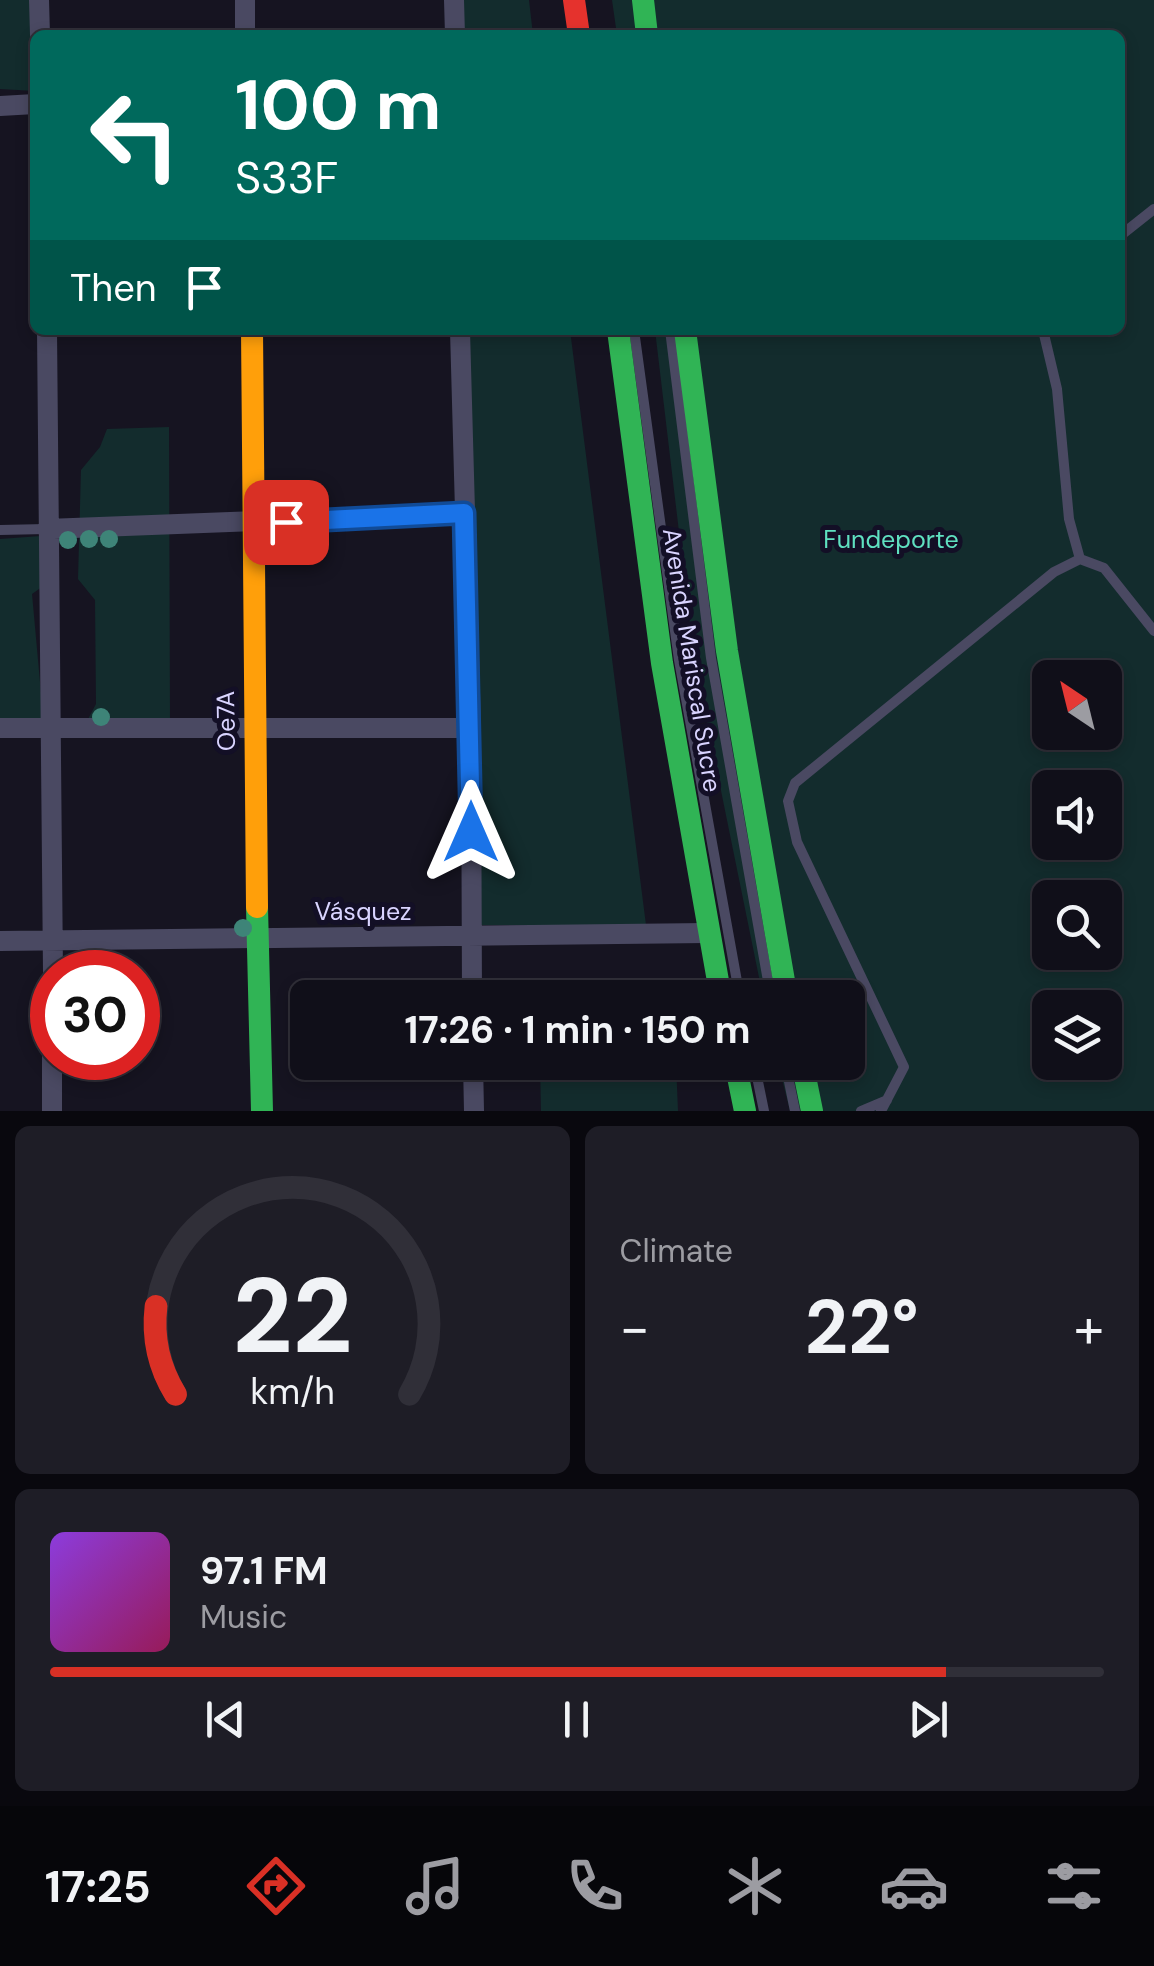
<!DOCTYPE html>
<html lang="en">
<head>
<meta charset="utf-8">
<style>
  :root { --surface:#100f19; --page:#1e1d26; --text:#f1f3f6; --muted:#9c9ca2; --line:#302f38; --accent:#d93025 }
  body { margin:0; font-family:"DM Sans",sans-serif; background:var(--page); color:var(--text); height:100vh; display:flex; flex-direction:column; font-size:38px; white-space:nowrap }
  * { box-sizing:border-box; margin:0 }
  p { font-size:32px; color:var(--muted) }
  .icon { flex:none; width:55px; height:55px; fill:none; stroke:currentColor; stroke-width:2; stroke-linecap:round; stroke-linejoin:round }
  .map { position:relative; height:1111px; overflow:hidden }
  .panel { display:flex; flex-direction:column; gap:15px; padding:15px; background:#09080e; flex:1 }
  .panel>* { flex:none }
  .banner { position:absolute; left:30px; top:30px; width:1095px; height:305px; border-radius:15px; box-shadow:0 5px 15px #0003,0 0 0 2px var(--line); background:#00695c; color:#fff; overflow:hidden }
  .needle { width:65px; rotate:325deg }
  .fabs { position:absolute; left:1032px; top:660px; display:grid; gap:20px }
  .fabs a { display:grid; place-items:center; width:90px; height:90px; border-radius:15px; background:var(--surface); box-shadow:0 5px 15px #0003,0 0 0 2px var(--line); font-size:50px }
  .speed { position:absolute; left:30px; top:950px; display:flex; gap:20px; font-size:50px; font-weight:700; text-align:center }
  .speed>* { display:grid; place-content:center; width:130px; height:130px; border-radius:50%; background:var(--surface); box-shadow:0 5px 15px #0003,0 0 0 2px var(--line); line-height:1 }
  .speed .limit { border:15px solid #d22; background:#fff; color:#111 }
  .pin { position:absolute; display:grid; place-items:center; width:85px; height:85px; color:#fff; margin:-42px; border-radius:20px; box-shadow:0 5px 15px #0006 }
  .me { position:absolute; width:110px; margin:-55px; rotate:0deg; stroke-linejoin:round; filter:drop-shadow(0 0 8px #0008) }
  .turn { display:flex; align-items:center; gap:35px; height:210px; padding:0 40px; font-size:45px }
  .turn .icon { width:130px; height:130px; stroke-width:2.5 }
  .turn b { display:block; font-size:70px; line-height:85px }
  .then { display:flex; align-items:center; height:95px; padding:0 40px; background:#0003; gap:20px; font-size:38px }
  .big { font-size:75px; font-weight:700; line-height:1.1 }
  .panel .card { flex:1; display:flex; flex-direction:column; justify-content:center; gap:15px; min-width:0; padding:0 35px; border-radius:15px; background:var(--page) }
  .panel .dial { align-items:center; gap:0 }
  .dial svg { height:260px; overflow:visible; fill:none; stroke:var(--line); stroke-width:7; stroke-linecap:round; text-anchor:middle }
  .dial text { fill:var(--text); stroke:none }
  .song { display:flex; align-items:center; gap:30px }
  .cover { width:120px; height:120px; border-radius:15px; background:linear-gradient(135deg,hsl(270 70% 55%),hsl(330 70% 35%)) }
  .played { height:10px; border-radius:5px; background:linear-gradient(90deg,var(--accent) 85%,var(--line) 85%) }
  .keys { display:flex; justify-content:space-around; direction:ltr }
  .heat { display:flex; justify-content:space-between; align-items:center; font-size:55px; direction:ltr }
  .panel .tiles { flex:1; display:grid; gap:15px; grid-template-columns:1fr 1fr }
  .card:last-child { grid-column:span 2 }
  .trip { position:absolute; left:290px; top:980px; width:575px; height:100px; border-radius:15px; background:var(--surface); box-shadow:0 5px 15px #0003,0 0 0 2px var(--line); font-weight:700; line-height:100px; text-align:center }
  .dock { display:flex; height:160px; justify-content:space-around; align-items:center; background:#06060a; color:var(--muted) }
  .dock .icon { width:70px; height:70px }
  .dock .on { color:var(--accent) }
  .dock b { font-size:45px; color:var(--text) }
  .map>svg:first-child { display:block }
  .green { fill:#132c2d; fill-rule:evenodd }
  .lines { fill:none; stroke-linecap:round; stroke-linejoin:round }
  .lane { stroke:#4a4962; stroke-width:10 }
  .street { stroke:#4a4962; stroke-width:20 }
  .fast { stroke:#30b455; stroke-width:22 }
  .slow { stroke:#ff9f0a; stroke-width:22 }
  .jam { stroke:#e5322d; stroke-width:22 }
  .tree { fill:#3e8478 }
  .route-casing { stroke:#114b97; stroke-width:25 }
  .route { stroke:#1a73e8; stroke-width:18 }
  .labels { text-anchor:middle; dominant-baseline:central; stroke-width:10; stroke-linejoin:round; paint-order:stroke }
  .park-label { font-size:25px; fill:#5fe0c0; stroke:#130f26 }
  .street-label { font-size:25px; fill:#d9d4ff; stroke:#130f26 }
</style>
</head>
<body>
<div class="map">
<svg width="1154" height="1111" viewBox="0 0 1154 1111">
  <rect width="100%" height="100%" fill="#161421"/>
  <!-- green -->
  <path class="green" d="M 0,0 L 48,0 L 35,35 L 35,91 L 0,89 Z
    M 453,0 L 529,0 L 533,35 L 454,35 Z
    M 612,0 L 1154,0 L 1154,1111 L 790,1111 L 778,1063 L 848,1062 L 848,998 L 763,997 L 694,658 L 655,330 L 1120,330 L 1120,35 L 617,35 ZM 1050,678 L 1105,678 L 1105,732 L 1050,732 ZM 1050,788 L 1105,788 L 1105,842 L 1050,842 ZM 1050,898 L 1105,898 L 1105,952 L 1050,952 ZM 1050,1008 L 1105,1008 L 1105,1062 L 1050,1062 Z
    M 462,330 L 570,330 L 646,925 L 480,925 Z
    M 169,427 L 170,722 L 86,723 L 96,704 L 95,600 L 78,579 L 81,470 L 100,447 L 107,429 Z
    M 54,535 L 53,579 L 32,594 L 42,704 L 55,725 L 0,725 L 0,539 Z
    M 674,987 L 674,997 L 539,997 L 538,990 Z
    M 540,1063 L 676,1063 L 678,1111 L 541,1111 Z"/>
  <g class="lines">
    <!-- lane -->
    <path class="lane" d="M 1120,236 L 1154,209
      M 634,330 L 679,660 L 740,998
      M 670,330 L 711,658 L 771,998
      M 1043,330 L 1057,389 L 1069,519 L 1080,559
      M 0,530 L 46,529
      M 754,1062 L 764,1111
      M 785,1062 L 795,1111
      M 861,1111 L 887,1100
      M 881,1111 L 904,1067 L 797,842 L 788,801 L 795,783 L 1054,572 L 1080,559 L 1104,568 L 1154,631"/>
    <!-- street -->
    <path class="street" d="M 39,0 L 40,35
      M 245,0 L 245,35
      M 454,0 L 455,35
      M 0,106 L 35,104
      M 47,330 L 53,972
      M 460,330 L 471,728 L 472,998
      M 47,529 L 464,513
      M 0,728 L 471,728
      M 0,941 L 707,933
      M 473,1062 L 474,1111
      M 52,1111 L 52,1026"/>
    <!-- fast -->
    <path class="fast" d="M 643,0 L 647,35
      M 618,330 L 662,663 L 721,998
      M 685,330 L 727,651 L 787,998
      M 257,907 L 262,1111
      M 735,1062 L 745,1111
      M 802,1062 L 812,1111"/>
    <!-- slow -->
    <path class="slow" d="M 252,330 L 257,907"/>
    <!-- jam -->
    <path class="jam" d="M 574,0 L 579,35"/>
  </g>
  <!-- trees -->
  <g class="tree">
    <circle cx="89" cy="539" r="9"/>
    <circle cx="109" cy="539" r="9"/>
    <circle cx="68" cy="540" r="9"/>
    <circle cx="101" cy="717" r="9"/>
    <circle cx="243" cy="928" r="9"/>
  </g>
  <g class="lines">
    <defs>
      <path id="route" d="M 286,522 L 464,513 L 471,832"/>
    </defs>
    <!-- route casing -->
    <use href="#route" class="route-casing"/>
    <!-- route -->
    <use href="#route" class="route"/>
  </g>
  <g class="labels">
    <!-- park labels -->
    <g class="park-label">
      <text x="891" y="539">Fundeporte</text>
    </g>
    <!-- street labels -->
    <g class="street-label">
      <text transform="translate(692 660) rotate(81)">Avenida Mariscal Sucre</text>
      <text transform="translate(226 721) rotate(-91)">Oe7A</text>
      <text x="363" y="911">Vásquez</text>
    </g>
  </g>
</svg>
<div class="fabs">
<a><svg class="needle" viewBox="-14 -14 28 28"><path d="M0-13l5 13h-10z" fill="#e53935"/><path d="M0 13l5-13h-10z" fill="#9c9ca2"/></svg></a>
<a><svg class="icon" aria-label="sound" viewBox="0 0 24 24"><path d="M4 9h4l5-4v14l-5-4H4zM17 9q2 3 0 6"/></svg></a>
<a><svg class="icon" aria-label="search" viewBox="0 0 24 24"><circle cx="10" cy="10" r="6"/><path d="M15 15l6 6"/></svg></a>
<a><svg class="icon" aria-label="layers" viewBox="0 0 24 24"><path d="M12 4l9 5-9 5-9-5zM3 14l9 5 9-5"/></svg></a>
</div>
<div class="speed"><div class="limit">30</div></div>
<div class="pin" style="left:286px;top:522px;background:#d93025"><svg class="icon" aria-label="arrive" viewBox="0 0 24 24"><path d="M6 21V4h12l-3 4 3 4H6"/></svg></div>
<svg class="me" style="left:471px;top:832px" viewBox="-20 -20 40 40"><path d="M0-17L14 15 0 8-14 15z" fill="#1a73e8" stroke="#fff" stroke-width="4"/></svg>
<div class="trip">17:26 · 1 min · 150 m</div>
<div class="banner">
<div class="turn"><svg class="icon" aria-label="left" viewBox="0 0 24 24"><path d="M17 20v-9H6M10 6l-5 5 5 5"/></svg><div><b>100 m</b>S33F</div></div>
<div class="then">Then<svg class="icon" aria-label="arrive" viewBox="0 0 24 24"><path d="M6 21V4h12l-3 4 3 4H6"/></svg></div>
</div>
</div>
<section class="panel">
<div class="tiles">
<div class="card dial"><svg viewBox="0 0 100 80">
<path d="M14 69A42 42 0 1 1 86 69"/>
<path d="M14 69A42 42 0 0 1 8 42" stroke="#d93025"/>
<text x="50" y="56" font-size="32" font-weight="700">22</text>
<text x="50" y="72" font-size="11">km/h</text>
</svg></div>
<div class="card"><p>Climate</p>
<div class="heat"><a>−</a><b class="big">22°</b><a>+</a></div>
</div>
<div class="card">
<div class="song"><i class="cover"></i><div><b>97.1 FM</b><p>Music</p></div></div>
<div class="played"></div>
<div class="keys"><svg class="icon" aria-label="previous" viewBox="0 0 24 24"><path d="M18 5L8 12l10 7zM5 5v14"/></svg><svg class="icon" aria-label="pause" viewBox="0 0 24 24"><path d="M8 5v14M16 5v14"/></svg><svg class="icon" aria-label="next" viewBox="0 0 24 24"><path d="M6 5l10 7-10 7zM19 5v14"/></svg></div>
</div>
</div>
</section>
<nav class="dock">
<b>17:25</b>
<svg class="icon on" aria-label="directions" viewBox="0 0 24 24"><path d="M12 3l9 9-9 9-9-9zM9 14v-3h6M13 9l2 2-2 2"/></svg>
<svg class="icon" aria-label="music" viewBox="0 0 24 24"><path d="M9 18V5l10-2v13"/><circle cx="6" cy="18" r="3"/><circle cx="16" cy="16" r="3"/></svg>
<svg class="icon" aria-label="phone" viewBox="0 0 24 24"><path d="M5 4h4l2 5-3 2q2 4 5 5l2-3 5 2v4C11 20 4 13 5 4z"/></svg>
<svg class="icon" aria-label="climate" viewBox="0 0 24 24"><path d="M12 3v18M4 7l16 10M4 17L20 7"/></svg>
<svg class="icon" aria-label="car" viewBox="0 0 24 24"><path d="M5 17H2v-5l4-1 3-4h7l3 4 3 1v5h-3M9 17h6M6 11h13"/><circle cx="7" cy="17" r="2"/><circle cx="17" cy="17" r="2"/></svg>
<svg class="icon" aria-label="filters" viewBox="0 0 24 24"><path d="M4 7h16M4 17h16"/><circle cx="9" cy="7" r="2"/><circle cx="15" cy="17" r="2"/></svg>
</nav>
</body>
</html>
